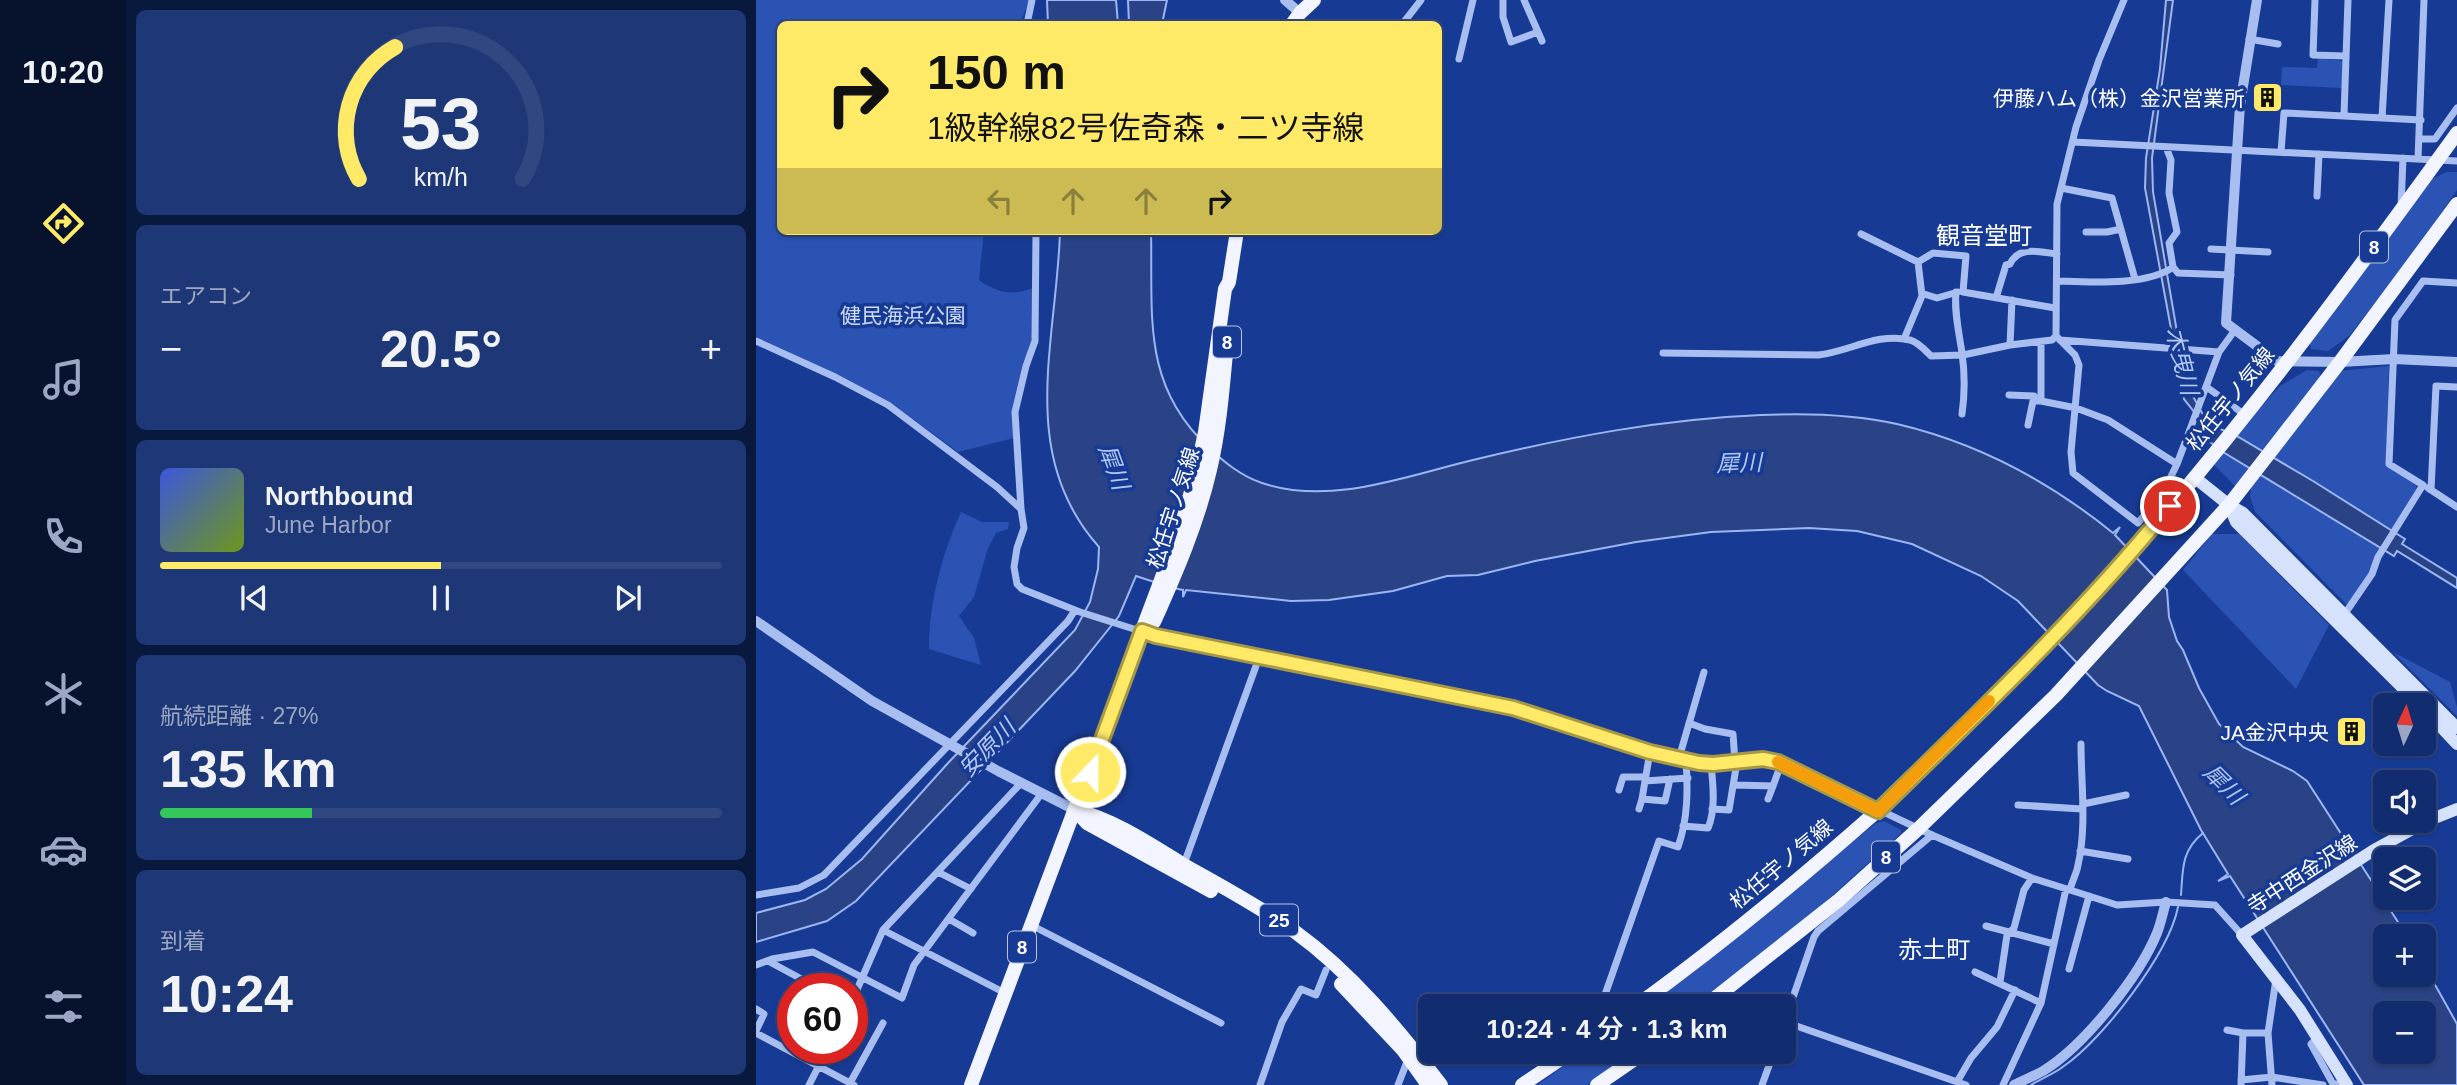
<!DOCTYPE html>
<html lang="ja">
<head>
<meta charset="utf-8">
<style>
  :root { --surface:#112c6f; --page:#1e3877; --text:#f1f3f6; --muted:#9ca7c3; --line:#304882; --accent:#ffea68 }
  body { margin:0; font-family:Helvetica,"Noto Sans JP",sans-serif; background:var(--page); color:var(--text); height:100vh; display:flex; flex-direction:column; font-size:26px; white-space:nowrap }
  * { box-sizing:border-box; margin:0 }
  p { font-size:23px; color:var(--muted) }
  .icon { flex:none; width:38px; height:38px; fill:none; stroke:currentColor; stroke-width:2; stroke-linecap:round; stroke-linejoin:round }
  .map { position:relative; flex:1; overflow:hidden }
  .details { display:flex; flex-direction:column; gap:10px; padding:10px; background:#09183d; width:630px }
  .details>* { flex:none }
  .top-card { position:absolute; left:21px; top:21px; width:665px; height:214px; border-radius:10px; box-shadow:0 2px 5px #0004,0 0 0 2px var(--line); background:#ffea68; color:#111; overflow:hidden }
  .needle { width:46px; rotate:4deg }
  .fabs { position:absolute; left:1617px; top:693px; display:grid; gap:14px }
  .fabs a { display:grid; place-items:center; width:63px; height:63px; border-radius:10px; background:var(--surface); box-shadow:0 2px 5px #0004,0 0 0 2px var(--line); font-size:35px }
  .speed { position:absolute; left:21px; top:973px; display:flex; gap:14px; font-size:35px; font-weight:700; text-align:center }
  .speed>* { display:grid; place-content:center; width:91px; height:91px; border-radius:50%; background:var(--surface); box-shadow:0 2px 5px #0004,0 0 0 2px var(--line); line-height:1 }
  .speed .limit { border:10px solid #d22; background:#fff; color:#111 }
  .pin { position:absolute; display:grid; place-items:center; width:60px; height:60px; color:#fff; margin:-30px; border:4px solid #fff; border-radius:50%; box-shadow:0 2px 7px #0007 }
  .me { position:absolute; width:77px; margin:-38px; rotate:22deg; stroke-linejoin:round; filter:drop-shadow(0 0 5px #0008) }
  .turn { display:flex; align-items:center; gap:24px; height:147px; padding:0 35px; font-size:32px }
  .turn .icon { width:91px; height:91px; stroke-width:2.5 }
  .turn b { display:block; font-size:49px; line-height:60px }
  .lanes { display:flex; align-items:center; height:66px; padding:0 35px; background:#0003; justify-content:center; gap:35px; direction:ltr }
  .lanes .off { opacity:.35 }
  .big { font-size:52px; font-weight:600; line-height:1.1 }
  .details .tile { flex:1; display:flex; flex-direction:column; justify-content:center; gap:10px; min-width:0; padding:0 24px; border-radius:10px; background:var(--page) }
  .details .dial { align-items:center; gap:0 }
  .dial svg { height:182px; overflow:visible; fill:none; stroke:var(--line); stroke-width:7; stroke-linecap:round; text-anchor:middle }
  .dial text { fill:var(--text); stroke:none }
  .song { display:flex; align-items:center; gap:21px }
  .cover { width:84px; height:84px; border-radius:10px; background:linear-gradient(135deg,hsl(230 70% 55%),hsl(80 70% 35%)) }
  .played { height:7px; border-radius:4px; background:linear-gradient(90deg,var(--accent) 50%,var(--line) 50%) }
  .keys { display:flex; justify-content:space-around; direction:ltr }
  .heat { display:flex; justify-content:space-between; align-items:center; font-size:38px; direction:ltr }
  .charge { height:10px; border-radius:5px; background:linear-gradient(90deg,#34c759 27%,var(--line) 0) }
  .trip { position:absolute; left:662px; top:994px; width:378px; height:70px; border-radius:10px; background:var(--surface); box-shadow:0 2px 5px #0004,0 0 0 2px var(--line); font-weight:600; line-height:70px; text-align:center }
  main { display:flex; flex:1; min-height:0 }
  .menu { display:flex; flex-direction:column; width:126px; justify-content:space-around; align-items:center; background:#07122c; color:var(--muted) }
  .menu .icon { width:49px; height:49px }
  .menu .active { color:var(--accent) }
  .menu b { font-size:32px; color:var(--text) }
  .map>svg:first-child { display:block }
  .green { fill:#2a53b3 }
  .water { fill:#294386; stroke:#9bb6f3; stroke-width:2; fill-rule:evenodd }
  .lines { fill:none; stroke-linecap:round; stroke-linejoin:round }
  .stream { stroke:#9bb6f3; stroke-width:2 }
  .minor { stroke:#a8bef0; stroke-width:7 }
  .tertiary { stroke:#a8bef0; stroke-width:10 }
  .secondary { stroke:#d6e1fb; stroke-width:12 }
  .primary { stroke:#f2f5ff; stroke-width:14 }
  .route-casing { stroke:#a69844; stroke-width:18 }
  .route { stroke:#ffea68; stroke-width:12 }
  .slow { stroke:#f59e0b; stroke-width:12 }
  .labels { text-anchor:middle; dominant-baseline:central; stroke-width:7; stroke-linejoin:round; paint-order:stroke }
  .shield { fill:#173b94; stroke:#b9c4df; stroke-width:2 }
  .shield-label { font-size:19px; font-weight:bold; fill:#fff }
  .poi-label { font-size:21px; fill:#fff; stroke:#173b94; text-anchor:end }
  .park-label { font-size:21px; fill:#cfddfb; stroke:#173b94 }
  .street-label { font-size:21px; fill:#fff; stroke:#173b94 }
  .water-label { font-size:23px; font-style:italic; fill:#b4c9f7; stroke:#173b94 }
  .quarter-label { font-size:24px; fill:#fff; stroke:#173b94 }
</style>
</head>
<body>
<main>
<nav class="menu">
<b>10:20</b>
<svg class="icon active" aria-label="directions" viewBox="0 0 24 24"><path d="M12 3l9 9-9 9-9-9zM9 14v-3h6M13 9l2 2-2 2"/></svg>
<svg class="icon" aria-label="music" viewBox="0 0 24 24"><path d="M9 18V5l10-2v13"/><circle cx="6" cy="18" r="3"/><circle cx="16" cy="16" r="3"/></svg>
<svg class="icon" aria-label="phone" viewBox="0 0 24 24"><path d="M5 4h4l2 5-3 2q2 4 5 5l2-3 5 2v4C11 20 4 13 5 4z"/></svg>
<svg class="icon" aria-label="climate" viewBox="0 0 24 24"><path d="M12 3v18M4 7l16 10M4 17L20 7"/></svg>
<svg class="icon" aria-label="car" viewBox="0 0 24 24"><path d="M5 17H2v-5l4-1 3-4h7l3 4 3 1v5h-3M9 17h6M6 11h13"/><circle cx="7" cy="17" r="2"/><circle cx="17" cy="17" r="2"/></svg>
<svg class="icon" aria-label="filters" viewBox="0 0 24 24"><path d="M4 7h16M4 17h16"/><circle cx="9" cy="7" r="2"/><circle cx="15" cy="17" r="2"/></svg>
</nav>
<section class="details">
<div class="tile dial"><svg viewBox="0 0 100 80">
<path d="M14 69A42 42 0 1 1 86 69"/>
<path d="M14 69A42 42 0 0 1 30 11" stroke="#ffea68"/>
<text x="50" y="56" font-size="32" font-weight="700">53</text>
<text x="50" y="72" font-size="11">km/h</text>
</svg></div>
<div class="tile"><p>エアコン</p>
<div class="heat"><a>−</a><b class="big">20.5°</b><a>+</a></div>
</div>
<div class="tile">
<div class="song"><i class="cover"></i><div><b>Northbound</b><p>June Harbor</p></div></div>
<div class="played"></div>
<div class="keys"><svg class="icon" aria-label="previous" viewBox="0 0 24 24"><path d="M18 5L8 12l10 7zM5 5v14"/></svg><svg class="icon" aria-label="pause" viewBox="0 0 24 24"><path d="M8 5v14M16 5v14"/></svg><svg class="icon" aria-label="next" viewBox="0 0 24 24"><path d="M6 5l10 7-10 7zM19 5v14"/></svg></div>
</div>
<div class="tile"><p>航続距離 · 27%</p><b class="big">135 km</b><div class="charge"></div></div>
<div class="tile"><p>到着</p><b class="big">10:24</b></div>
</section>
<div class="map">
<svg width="1701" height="1085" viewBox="0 0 1701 1085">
  <rect width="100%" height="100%" fill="#173b94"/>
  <!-- green -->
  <path class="green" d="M 0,0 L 273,0 L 264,24 L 24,24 L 24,231 L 228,231 L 223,280 C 241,293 257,296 277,288 L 277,342 L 267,362 L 257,413 L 258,438 L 202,452 L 138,405 L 79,374 L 0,337 Z
    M 1562,58 L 1587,61 L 1586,88 L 1525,85 L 1526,67 L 1561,68 Z
    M 1690,172 L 1701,172 L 1701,190 L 1646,269 L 1593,336 L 1572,351 L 1555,349 L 1553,342 L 1673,181 Z
    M 1633,366 L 1630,465 L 1660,485 L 1661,488 L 1621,553 L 1612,574 L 1591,605 L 1499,512 L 1494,496 L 1496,480 L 1583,371 Z
    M 1551,370 L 1563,371 L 1565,376 L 1507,451 L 1479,434 L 1524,386 Z
    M 1465,451 L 1494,469 L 1479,486 L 1456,463 Z
    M 205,512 L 226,522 L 253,522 L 252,529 L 240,533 L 232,548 L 218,597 L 203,616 L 218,638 L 225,665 L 173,649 C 173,602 186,554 205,512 Z
    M 1456,534 L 1483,534 L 1573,625 L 1540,689 L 1427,570 Z
    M 1637,652 L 1694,682 L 1701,707 L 1701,716 Z
    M 1128,821 L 1145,830 L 1145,833 L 1044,925 L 945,1003 L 940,1006 L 892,1006 L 941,969 L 1120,823 Z
    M 828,1052 L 879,1052 L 831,1085 L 781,1085 Z"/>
  <!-- water -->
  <path class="water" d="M 291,0 L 360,0 L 362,24 L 292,24 Z
    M 372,0 L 411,0 L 406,24 L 373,24 Z
    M 1410,0 L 1417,0 L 1396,158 L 1397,192 L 1421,332 L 1432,387 L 1446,413 L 1459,427 L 1479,435 L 1557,481 L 1649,539 L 1646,544 L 1701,578 L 1701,588 L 1641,551 L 1638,556 L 1467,452 L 1454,442 L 1450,427 L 1428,399 L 1389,188 L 1390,158 L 1404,69 Z
    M 304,231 L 395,231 C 397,315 385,384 452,447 C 468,462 485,476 506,483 C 575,506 650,476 717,460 C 812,437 907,419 1005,415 C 1050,413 1096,414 1141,424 C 1222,443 1293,481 1357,533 L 1364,527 L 1359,535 L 1411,590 L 1413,617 L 1421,641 L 1427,650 L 1443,688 L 1463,724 L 1487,747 L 1537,771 L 1551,781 L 1642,922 L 1651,936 L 1629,936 L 1629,975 L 1668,975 L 1668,965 L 1701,1024 L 1701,1085 L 1608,1085 L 1474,876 L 1462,881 L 1472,874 L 1445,830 L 1383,706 L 1351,691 L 1342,685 L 1262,601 L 1225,576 L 1156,544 L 1101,531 L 1053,528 L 955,532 L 880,542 L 779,561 L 722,575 L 691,576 L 637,591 L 573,600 L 535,601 L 430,590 L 427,597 L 427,590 C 419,589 389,579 380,576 L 363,616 L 319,671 L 100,901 L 71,921 L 0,942 L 0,913 L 49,900 L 70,889 L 106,859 L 192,763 L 319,630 L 334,602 L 342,569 L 343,547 C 260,454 301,341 304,231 ZM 1629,1013 L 1668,1013 L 1668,1052 L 1629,1052 Z"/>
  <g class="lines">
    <!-- stream -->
    <path class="stream" d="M 1425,895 C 1427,869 1425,851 1447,833
      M 1275,1085 C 1286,1078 1298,1074 1308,1066 C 1347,1039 1413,953 1422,907"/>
    <!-- minor -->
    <path class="minor" d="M 747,0 L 747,17 L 755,42 L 782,32
      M 768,0 L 786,41
      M 1368,0 L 1343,60 L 1320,127 L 1301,204 L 1300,336 L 1319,355 L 1323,365 L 1315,452 L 1317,473 L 1382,523 L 1408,491 L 1421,464 L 1463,352 L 1479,330
      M 1559,0 L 1557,55 L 1589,56
      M 648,22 L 665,0
      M 271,24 L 276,0
      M 1493,39 L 1522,44
      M 703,59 L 717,0
      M 1588,115 L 1592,0
      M 1626,118 L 1633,0
      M 1663,139 L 1679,139 L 1701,108
      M 1317,142 L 1701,161
      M 1410,147 L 1415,160 L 1413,193 L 1421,232 L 1413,243 L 1417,267 L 1422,273 L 1475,275
      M 1525,152 L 1528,113 L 1665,120
      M 1662,159 L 1668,0
      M 1305,188 L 1356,198 L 1379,279
      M 1561,196 L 1563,154
      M 1645,207 L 1647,158
      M 1330,232 L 1351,232 L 1365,229
      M 1105,234 L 1162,262
      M 1455,249 L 1512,252
      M 1162,262 L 1177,253 L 1210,256 L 1207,292 L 1299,308
      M 1302,281 C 1332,282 1392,286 1417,267
      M 1200,292 C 1198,312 1203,332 1206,353 C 1209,374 1209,393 1206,414
      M 1166,296 L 1168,294 L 1181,298 L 1202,292
      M 1240,298 L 1250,265 L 1254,264 C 1263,245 1284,252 1301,254
      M 1148,339 L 1166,296 L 1162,262
      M 1304,340 L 1463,352
      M 0,341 L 79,377 L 132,405 L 241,487 L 265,509 L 268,528 L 261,548 L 258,567 L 261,584 L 266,589 L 324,612 L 400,636 L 757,708 L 894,752 L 953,764 L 1007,759 L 1022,762 L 1176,835 L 1276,878 L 1314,890 L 1361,905 L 1410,902 L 1459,905 L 1486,935
      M 1254,345 L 1256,300
      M 907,353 L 1062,355 C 1093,352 1121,332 1154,340 C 1162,342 1169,350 1175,356 L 1207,355 L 1254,345 L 1296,340 L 1300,336
      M 1452,388 L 1489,415
      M 1253,395 L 1278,396 L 1277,401
      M 1285,401 L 1320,408 L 1352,420 L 1421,464
      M 1272,425 L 1277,401 L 1285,401 L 1285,342
      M 1672,488 L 1701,507
      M 1675,490 L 1680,386 L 1701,387
      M 265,509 L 259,412 L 270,366 L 279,341 L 280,231
      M 1588,615 L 1616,574 L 1622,557 L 1667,485 L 1633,464 L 1639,320 L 1667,281 L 1701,283
      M 933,723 L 949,729 L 977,734 L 979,762
      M 894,752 L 889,781 L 932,778
      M 923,758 L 948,672
      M 889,781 L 886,799 L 909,801 L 914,779
      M 979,785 L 1017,786 L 1025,764
      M 863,790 L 867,777 L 889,777
      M 1012,799 L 1017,786
      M 1327,804 L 1370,795
      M 1262,805 L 1326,809
      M 883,809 L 886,799
      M 956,809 L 973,810 L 981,762
      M 927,826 L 952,828 C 960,810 957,784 955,764
      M 1324,851 L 1372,859
      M 428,864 L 504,655
      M 182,872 L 215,889
      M 1314,890 C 1316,881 1321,873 1322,865 C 1331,826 1325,784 1325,744
      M 0,895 L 43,888 L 68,875 L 312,621 L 319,610
      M 193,919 L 217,933
      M 275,925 L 465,1023
      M 1230,926 L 1298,944
      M 127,930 L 249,993
      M 12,961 L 64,989
      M 0,965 L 16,959 L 57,952 L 146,998 L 158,965 L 286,793
      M 1313,969 L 1333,896
      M 1219,972 L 1285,1003
      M 1244,982 L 1251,935 L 1258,928 L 1268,890 L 1276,878
      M 96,1001 L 127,930 L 266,782
      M 845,1006 L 903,841 L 922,847 C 932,819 932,789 930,760
      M 0,1009 L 8,1014 L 0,1031
      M 1029,1022 L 1210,1085
      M 1027,1026 L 1058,937 L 1062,931 L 1176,835
      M 1471,1030 L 1487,1033
      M 0,1033 L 98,1085
      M 1512,1033 L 1516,1085
      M 1561,1038 L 1555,1044 L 1577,1084 L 1591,1084
      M 1485,1080 L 1516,1077 L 1567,1085
      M 1201,1082 L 1215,1058 L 1241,1027 L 1259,990
      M 94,1083 L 127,1023
      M 53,1085 L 72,1048
      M 504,1085 L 526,1022 L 545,989 L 560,995 L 570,970
      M 642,1085 L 652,1059
      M 1006,1085 L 1018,1052
      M 1247,1085 L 1285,1003 L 1310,889
      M 1485,1085 L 1487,1033 L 1512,1033 L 1520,979"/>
    <!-- tertiary -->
    <path class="tertiary" d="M 529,0 L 544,13
      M 1501,0 L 1484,105 L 1470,323 L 1521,361 L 1584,362 L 1638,359 L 1701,362
      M 0,621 L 116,701 L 242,771 L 319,810
      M 1258,1085 C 1268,1080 1278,1076 1287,1071 C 1328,1046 1383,977 1401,933 C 1405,923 1407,912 1410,902"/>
    <!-- secondary -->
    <path class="secondary" d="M 1438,477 L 1473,505 L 1487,513 L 1701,728
      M 1473,505 L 1480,522 L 1664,705
      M 1668,709 L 1701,744
      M 1591,1085 L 1544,1010 L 1486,935 L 1618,850 L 1671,821 L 1701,809"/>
    <!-- primary -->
    <path class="primary" d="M 536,24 L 544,13 L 558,0
      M 398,622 C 420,573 442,522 454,470 C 464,428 467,385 471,342
      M 319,810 C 357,819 394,844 428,865 C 465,886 503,906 538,931 C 596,973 642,1029 685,1085
      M 320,811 L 331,823 L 455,891
      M 585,984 L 647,1050 L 672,1085
      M 880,1006 C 963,946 1043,880 1120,812 C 1156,780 1189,744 1223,710 C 1281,654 1338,596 1390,535 C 1501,407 1602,270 1701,133
      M 949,1006 L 1083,900 L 1162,829 L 1300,695 L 1473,505 L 1584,362 L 1701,204
      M 215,1085 L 420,540 L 439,479 L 449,432 L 469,289 L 473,282 L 481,231
      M 766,1085 L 815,1052
      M 841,1085 L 889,1052"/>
  </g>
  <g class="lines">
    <defs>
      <path id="route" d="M 334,772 L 386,631 L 400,636 L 757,708 L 894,752 L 943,763 L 957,764 L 1007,759 L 1022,762 L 1122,811 C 1222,713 1325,615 1414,506"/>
    </defs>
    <!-- route casing -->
    <use href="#route" class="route-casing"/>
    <!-- route -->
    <use href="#route" class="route"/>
    <!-- slow -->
    <path class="slow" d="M 1022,762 L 1122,811 L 1233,701"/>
  </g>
  <!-- icons -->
  <defs>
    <symbol id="building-square" viewBox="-11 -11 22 22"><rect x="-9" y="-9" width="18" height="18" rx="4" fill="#ffea68" stroke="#173b94"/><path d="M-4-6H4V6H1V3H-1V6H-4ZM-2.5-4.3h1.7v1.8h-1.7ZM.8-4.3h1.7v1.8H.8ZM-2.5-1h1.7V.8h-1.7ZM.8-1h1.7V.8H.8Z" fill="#111"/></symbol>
  </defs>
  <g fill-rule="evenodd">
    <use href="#building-square" x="1494" y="80" width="35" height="35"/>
    <use href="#building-square" x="1578" y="714" width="35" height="35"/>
  </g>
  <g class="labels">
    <!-- shield labels -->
    <g class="shield">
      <rect x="1604" y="231.5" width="28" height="31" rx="5"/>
      <rect x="457" y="326.5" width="28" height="31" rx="5"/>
      <rect x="1116" y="841.5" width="28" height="31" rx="5"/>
      <rect x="504" y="904.5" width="38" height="31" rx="5"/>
      <rect x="252" y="931.5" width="28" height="31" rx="5"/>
    </g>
    <g class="shield-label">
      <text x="1618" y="247">8</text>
      <text x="471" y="342">8</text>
      <text x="1130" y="857">8</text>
      <text x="523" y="920">25</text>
      <text x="266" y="947">8</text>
    </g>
    <!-- poi labels -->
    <g class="poi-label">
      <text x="1489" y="98">伊藤ハム（株）金沢営業所</text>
      <text x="1573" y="732">JA金沢中央</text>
    </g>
    <!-- park labels -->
    <g class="park-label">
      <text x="147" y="315">健民海浜公園</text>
    </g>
    <!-- street labels -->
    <g class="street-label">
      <text transform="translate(1474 399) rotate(-51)">松任宇ノ気線</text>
      <text transform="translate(417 508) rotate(-72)">松任宇ノ気線</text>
      <text transform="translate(1025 864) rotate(-40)">松任宇ノ気線</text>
      <text transform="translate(1546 874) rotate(-33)">寺中西金沢線</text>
    </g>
    <!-- water labels -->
    <g class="water-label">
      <text transform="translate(1426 361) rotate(76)">木曳川</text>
      <text transform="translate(983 463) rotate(-2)">犀川</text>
      <text transform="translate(358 467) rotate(70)">犀川</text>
      <text transform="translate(231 748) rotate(-46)">安原川</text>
      <text transform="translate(1468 784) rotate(45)">犀川</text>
    </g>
    <!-- quarter labels -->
    <g class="quarter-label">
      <text x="1228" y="235">観音堂町</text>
      <text x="1178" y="949">赤土町</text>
    </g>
  </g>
</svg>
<div class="fabs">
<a><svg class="needle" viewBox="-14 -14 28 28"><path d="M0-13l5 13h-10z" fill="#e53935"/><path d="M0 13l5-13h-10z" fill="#9ca7c3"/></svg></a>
<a><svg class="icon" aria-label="sound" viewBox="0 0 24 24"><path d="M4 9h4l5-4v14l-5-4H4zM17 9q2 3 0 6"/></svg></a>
<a><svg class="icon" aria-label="layers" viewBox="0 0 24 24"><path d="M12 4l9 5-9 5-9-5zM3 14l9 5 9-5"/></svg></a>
<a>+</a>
<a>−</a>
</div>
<div class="speed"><div class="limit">60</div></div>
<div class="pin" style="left:1414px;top:506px;background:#d93025"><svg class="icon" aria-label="arrive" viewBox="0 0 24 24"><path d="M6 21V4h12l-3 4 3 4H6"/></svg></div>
<svg class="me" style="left:334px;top:772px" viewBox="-20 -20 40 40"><circle r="17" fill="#ffea68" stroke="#fff" stroke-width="3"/><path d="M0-11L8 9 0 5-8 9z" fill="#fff"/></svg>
<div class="trip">10:24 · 4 分 · 1.3 km</div>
<div class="top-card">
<div class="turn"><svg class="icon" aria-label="right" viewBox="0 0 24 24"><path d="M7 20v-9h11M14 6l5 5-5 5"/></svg><div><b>150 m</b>1級幹線82号佐奇森・二ツ寺線</div></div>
<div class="lanes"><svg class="icon off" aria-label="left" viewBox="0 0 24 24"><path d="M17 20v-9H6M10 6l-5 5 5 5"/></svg><svg class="icon off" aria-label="ahead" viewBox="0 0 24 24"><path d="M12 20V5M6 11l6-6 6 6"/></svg><svg class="icon off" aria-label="ahead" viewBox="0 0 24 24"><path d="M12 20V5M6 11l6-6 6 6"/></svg><svg class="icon" aria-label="right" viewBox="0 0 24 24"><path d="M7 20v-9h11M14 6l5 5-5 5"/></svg></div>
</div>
</div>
</main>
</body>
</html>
